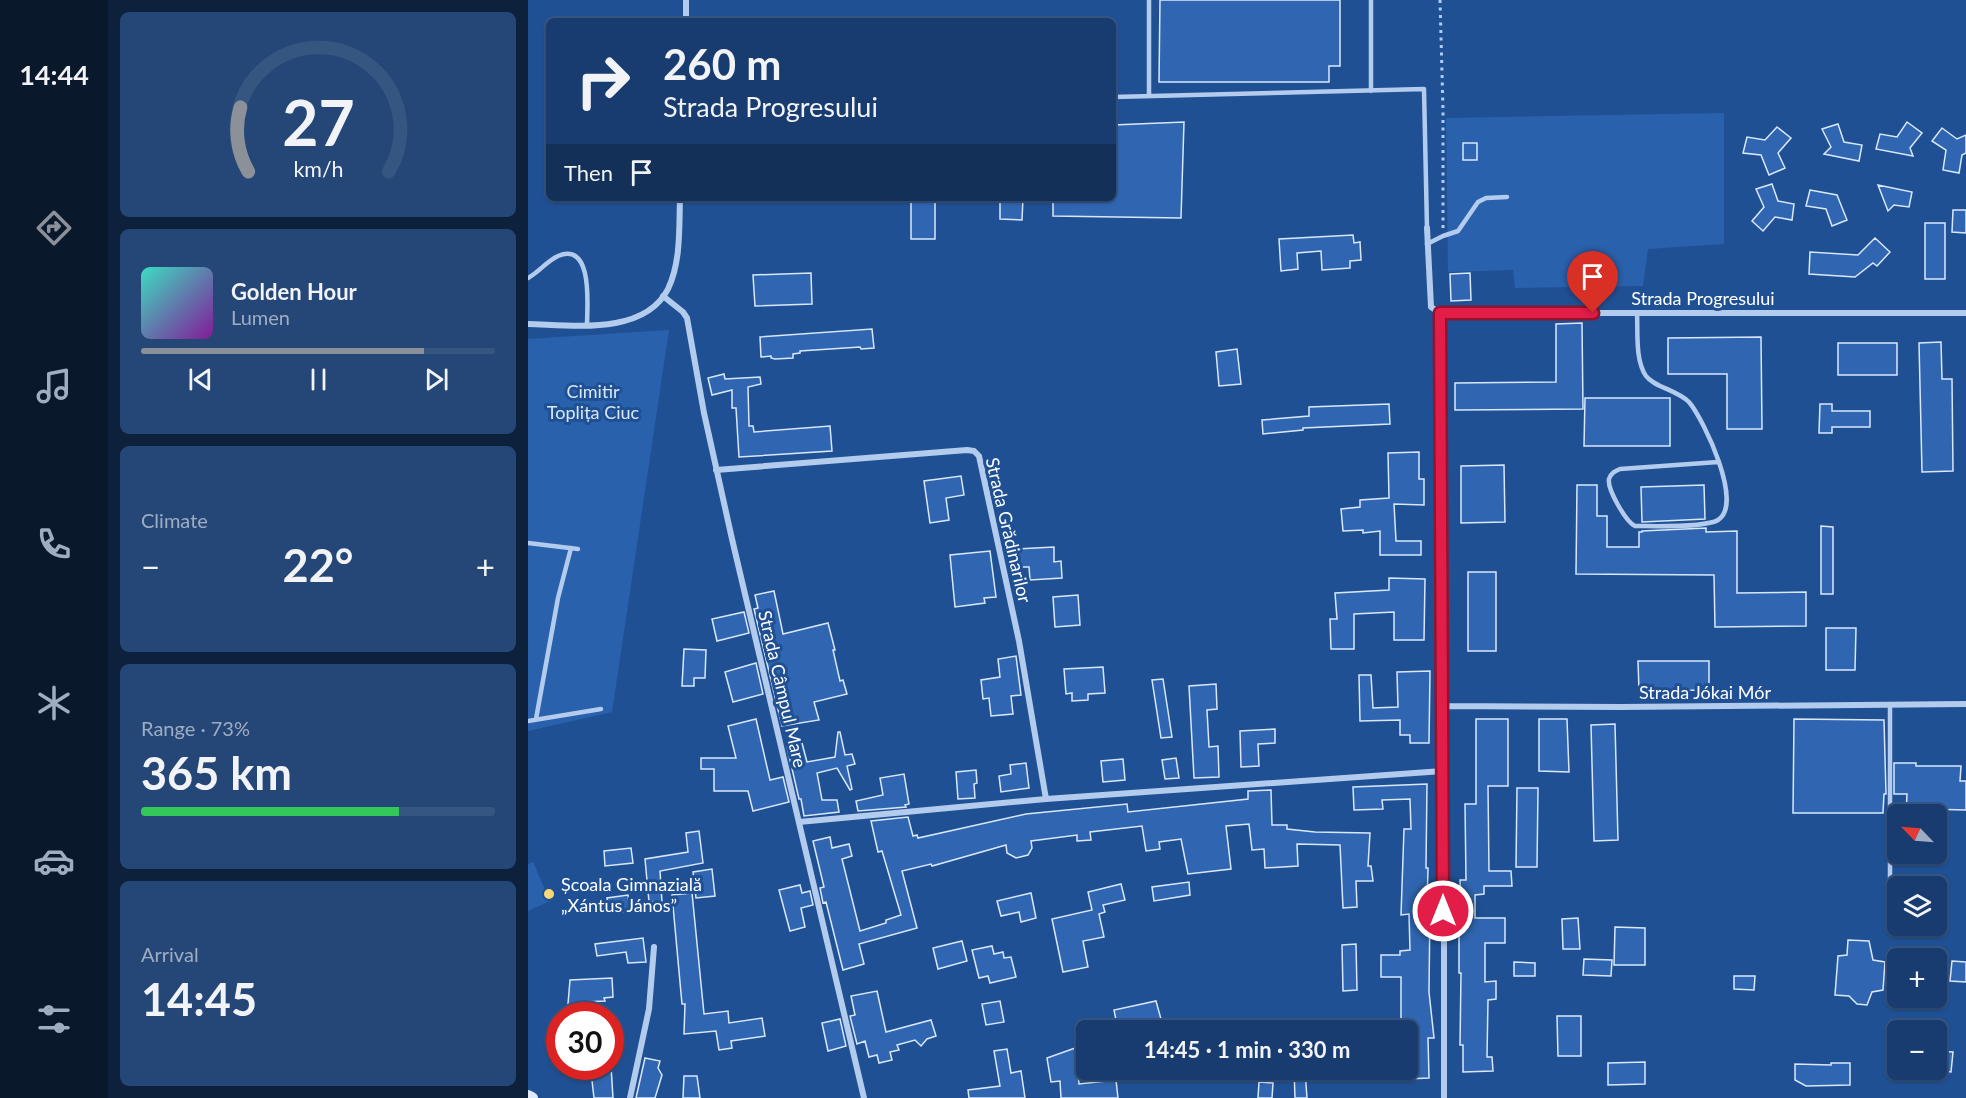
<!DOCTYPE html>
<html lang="en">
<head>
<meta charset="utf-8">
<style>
  :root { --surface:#183c6f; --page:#254777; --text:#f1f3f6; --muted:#9fadc3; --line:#365682; --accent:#8c9099 }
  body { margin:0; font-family:Lato,sans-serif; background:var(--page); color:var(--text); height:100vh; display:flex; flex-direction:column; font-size:22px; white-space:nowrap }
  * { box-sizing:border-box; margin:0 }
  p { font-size:20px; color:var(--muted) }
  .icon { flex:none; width:33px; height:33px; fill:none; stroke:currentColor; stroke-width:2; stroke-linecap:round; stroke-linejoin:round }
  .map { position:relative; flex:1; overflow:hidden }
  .panel { display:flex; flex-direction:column; gap:12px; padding:12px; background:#0d213d; width:420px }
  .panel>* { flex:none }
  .hud { position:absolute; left:18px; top:18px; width:570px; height:183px; border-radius:9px; box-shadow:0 2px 4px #0004,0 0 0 2px var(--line); background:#183c6f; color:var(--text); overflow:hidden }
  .needle { width:39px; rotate:295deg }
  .buttons { position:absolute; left:1359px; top:804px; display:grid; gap:12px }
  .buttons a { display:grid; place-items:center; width:60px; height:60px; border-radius:9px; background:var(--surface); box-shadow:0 2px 4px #0004,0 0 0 2px var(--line); font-size:30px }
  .speed { position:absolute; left:18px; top:1002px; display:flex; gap:12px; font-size:30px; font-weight:700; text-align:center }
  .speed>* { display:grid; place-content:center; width:78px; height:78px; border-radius:50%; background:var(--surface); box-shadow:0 2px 4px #0004,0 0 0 2px var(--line); line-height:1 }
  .speed .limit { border:9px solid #d22; background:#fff; color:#111 }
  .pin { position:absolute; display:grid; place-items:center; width:51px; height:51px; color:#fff; margin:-62px -26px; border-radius:50% 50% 50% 0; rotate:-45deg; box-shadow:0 0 6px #0007 }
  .pin .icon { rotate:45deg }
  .me { position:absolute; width:66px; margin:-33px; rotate:0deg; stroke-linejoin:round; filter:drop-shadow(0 0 4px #0008) }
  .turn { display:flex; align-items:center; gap:21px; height:126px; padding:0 18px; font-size:27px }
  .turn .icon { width:78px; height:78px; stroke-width:2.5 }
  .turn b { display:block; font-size:42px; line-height:51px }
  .then { display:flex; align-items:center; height:57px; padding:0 18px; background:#0003; gap:12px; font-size:22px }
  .big { font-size:45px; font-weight:700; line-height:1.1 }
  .panel .tile { flex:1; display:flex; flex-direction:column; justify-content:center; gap:9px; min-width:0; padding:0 21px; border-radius:9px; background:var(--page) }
  .panel .dial { align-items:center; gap:0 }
  .dial svg { height:156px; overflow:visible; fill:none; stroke:var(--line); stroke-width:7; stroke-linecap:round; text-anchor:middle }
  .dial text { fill:var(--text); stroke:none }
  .song { display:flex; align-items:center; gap:18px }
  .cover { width:72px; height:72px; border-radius:9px; background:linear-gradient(135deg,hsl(170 70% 55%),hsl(290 70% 35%)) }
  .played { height:6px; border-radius:3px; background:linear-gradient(90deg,var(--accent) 80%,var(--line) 80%) }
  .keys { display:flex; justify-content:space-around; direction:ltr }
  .heat { display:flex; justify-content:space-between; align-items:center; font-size:33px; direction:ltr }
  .charge { height:9px; border-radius:4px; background:linear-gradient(90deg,#34c759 73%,var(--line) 0) }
  .trip { position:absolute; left:548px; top:1020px; width:342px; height:60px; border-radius:9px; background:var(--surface); box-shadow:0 2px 4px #0004,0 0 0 2px var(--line); font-weight:700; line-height:60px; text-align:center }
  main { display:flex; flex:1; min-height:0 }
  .dock { display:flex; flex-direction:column; width:108px; justify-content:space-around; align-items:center; background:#0a182c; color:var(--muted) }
  .dock .icon { width:42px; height:42px }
  .dock .on { color:var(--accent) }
  .dock b { font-size:27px; color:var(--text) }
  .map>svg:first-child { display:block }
  .green { fill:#2a61ac }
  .building { fill:#3066b1; stroke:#d9e7fa; stroke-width:1.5 }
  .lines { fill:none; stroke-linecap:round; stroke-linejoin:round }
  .path { stroke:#b3ccee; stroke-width:3; stroke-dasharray:3 4.5; stroke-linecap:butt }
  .service { stroke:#b3ccee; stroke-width:4.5 }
  .minor { stroke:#b3ccee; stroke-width:6 }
  .secondary { stroke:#e0ebfa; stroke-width:12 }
  .route-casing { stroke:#92132f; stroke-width:15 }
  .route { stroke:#e11d48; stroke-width:10 }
  .poi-dot { fill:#fbd874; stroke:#205094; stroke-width:2 }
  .labels { text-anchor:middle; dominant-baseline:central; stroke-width:6; stroke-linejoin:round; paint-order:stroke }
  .street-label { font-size:18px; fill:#fff; stroke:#205094 }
  .park-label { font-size:18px; fill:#d9e7fa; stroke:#205094 }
  .poi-label { font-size:18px; fill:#fff; stroke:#205094; text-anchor:start }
</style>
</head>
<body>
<main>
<nav class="dock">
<b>14:44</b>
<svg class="icon on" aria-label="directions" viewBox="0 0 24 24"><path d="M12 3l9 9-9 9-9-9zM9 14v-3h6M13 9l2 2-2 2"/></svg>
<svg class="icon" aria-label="music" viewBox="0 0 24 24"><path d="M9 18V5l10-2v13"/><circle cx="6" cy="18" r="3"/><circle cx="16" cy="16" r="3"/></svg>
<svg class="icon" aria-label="phone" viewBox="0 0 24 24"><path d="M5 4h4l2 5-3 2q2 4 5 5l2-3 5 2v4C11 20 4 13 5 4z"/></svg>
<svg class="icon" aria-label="climate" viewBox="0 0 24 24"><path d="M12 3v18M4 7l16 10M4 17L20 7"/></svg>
<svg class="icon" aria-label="car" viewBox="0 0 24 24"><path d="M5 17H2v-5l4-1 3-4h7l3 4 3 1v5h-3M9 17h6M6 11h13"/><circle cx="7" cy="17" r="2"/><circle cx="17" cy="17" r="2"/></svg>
<svg class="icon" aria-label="filters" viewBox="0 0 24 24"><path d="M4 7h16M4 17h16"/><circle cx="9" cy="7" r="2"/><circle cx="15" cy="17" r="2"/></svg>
</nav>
<section class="panel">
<div class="tile dial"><svg viewBox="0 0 100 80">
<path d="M14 69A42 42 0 1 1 86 69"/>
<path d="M14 69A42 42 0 0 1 10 36" stroke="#8c9099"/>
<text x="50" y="56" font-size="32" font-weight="700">27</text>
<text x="50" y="72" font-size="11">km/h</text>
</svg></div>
<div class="tile">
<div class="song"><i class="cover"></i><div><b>Golden Hour</b><p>Lumen</p></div></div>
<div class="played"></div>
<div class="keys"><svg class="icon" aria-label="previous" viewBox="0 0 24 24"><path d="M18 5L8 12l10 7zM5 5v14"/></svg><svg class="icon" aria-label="pause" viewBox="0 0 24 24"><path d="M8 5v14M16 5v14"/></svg><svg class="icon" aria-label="next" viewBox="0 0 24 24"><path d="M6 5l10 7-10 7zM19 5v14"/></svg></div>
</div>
<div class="tile"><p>Climate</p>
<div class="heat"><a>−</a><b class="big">22°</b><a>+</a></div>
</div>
<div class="tile"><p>Range · 73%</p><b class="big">365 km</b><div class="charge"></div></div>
<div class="tile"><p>Arrival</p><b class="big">14:45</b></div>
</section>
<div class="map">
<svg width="1438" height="1098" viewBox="0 0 1438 1098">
  <rect width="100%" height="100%" fill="#205094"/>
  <!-- green -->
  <path class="green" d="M 1196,113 L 1196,244 L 1120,249 L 1115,286 L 987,288 L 985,270 L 920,272 L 918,118 Z
    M 141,330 L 84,712 L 0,731 L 0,339 Z
    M 5,862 L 22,901 L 0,911 L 0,864 Z"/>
  <!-- building -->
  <path class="building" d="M 632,0 L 812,0 L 812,66 L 801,66 L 801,82 L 631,82 Z
    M 656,122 L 653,218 L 525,216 L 525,198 L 585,198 L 585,125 Z
    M 1379,122 L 1394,133 L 1382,148 L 1385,156 L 1348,149 L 1352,134 L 1369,137 Z
    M 1310,124 L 1316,142 L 1334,145 L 1331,161 L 1296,154 L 1303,147 L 1294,129 Z
    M 1249,127 L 1263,138 L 1250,153 L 1257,168 L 1241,175 L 1233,155 L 1215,153 L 1219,137 L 1237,140 Z
    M 1414,128 L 1429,139 L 1438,135 L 1438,153 L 1434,155 L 1431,173 L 1415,170 L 1418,150 L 1404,141 Z
    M 935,143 L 949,143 L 949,160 L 935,160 Z
    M 1244,184 L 1250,201 L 1266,204 L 1264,220 L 1247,217 L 1235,231 L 1224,221 L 1236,207 L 1228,189 Z
    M 1350,185 L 1384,192 L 1381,207 L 1366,205 L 1360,211 Z
    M 1282,190 L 1309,195 L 1319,220 L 1304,226 L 1298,209 L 1278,206 Z
    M 383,198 L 407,198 L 407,239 L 383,239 Z
    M 472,198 L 495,198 L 494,220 L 472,219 Z
    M 1425,210 L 1438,210 L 1438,233 L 1424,232 Z
    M 1397,223 L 1417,223 L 1417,279 L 1397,279 Z
    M 825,235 L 826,243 L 832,242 L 833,260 L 822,261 L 822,268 L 794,270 L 793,251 L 769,253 L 770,269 L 753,271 L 751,239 Z
    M 1347,238 L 1362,252 L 1349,266 L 1345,263 L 1327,277 L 1281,274 L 1282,252 L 1330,255 Z
    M 283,273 L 284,304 L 227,306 L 225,275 Z
    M 942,273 L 943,300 L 923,301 L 922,274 Z
    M 1054,323 L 1055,409 L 927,410 L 927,383 L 1028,382 L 1028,324 Z
    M 344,329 L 346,348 L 333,349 L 332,347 L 272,351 L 272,353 L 265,354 L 265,358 L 247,359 L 243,358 L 243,356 L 233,357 L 232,337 Z
    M 1233,337 L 1234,429 L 1199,429 L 1199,374 L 1140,374 L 1140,338 Z
    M 1413,342 L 1414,379 L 1424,379 L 1425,471 L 1394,472 L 1391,343 Z
    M 1310,343 L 1369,343 L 1369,375 L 1310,375 Z
    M 709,349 L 713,384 L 691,386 L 688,352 Z
    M 196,374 L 197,379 L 232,377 L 233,384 L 220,387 L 221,426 L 225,426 L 226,432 L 302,426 L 304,451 L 211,457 L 208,408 L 204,408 L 204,390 L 184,395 L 180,378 Z
    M 1057,398 L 1142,398 L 1142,446 L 1056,446 Z
    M 861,404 L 862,424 L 775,428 L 775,430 L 735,434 L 734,420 L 781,416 L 781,407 Z
    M 1292,404 L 1304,404 L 1304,411 L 1342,411 L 1342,427 L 1304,427 L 1304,433 L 1291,433 Z
    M 891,452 L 891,479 L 896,479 L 896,505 L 866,504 L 868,541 L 893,541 L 893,555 L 852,555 L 852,531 L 835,533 L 835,530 L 815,531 L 813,509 L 832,507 L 832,500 L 861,498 L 860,453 Z
    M 976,465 L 977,522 L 933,523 L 933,466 Z
    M 433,476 L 436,495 L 418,498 L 421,520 L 402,523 L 396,481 Z
    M 1049,485 L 1069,485 L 1069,516 L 1079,516 L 1079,547 L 1111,547 L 1111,532 L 1114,532 L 1114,531 L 1178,528 L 1178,532 L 1209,531 L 1209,593 L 1278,592 L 1278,626 L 1187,627 L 1186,575 L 1048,574 Z
    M 1176,485 L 1177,519 L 1114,522 L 1113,487 Z
    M 1293,526 L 1305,527 L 1305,594 L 1293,594 Z
    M 526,547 L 526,562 L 533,561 L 534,578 L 502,580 L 501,567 L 487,567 L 486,549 Z
    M 462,551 L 468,597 L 456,598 L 457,603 L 427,607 L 422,555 Z
    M 940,572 L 968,572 L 968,651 L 940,651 Z
    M 861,578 L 897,579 L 896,640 L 866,640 L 866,612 L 826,614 L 826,649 L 803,649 L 802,619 L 809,619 L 807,593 L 861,590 Z
    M 246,591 L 255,634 L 300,623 L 307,650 L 305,650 L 312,681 L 315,680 L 319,694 L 286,702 L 291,720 L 254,726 L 226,609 L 230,608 L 227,595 Z
    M 550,595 L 552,625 L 527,627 L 525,597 Z
    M 216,612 L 221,633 L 189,641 L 184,619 Z
    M 1298,628 L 1328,628 L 1327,670 L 1298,670 Z
    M 156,649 L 178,650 L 177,678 L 166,678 L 166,686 L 154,686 Z
    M 488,656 L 493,695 L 483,696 L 485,714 L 463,716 L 461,698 L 455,699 L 453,680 L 472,677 L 470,659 Z
    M 1110,661 L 1181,661 L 1181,690 L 1111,691 Z
    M 228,663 L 235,694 L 205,702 L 197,672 Z
    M 575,667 L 577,693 L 560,694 L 560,700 L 544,701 L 544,693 L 538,694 L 536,669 Z
    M 902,671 L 901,743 L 882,743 L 882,735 L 872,735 L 872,720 L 832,721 L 831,675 L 843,675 L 845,708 L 870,707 L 869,672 Z
    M 635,679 L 644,737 L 633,738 L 624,680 Z
    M 688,684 L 689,709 L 679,710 L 681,747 L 690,746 L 691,777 L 666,778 L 661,686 Z
    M 228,719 L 242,780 L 255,777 L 261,802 L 225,811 L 220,791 L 186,791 L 186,769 L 173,769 L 173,758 L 208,758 L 200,726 Z
    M 948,719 L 980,719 L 980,786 L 960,786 L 961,871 L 983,871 L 984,886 L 956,886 L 956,894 L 947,895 L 947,918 L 977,918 L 977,943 L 957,943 L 957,982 L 968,981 L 968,999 L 960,1000 L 959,1057 L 964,1057 L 965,1071 L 935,1072 L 935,1045 L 932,1045 L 933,973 L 931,973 L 931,918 L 933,918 L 932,880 L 938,880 L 937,804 L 948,804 Z
    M 1011,719 L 1039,719 L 1041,772 L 1011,771 Z
    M 1266,719 L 1356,720 L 1358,794 L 1356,794 L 1355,813 L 1265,813 Z
    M 1087,724 L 1090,840 L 1066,841 L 1063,725 Z
    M 747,729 L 747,743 L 730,744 L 731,766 L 713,767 L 712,731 Z
    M 310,732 L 312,732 L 317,755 L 324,754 L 327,764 L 319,766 L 324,789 L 322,790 L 309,768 L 289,773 L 294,800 L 309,800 L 311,812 L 276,816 L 273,799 L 271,799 L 259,747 L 274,743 L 279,762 L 307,757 Z
    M 648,758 L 651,778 L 637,779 L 634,760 Z
    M 595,759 L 597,780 L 575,782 L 573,761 Z
    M 498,763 L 501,788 L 473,792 L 471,776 L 483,774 L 482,765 Z
    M 1366,763 L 1388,763 L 1388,766 L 1433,766 L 1432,781 L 1438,781 L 1438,810 L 1398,809 L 1398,814 L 1378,814 L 1379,794 L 1366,794 Z
    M 448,770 L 449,783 L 446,784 L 447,798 L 430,799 L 428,772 Z
    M 376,774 L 381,804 L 377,805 L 378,807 L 330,811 L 328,801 L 355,795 L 352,778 Z
    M 899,784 L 898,868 L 900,868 L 899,906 L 902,906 L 901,992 L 906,1038 L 900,1038 L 901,1078 L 879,1079 L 879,1030 L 873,1030 L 873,977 L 853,977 L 853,955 L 872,955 L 872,951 L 882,950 L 881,914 L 873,915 L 876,829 L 883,829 L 882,799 L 854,800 L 855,809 L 826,810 L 825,787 Z
    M 989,788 L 1010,788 L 1009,867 L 988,867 Z
    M 743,790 L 744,825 L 759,825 L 759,829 L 787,832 L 842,833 L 840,866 L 843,866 L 845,881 L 828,881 L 829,907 L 815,908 L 812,845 L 769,844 L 770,866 L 737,868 L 736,849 L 724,850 L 721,824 L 698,826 L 703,869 L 660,874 L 653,839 L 631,842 L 632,849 L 618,851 L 614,826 L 562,832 L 563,840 L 549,841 L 549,835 L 503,841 L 504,848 L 500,855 L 488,858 L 479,853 L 478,845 L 404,866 L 403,864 L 374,871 L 389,928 L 331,944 L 336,964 L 315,970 L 298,902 L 295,903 L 292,888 L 296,887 L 285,841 L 302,837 L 304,848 L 321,844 L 324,856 L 314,859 L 332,931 L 358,923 L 358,920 L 373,915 L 354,851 L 350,852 L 343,821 L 380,817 L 385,836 L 389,835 L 390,838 L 498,814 L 599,804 L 600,812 L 720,799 L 720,791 Z
    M 171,831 L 175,863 L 132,871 L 134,902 L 121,902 L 117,859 L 160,852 L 158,833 Z
    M 103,848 L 105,863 L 77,866 L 76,851 Z
    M 184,869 L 187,896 L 168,898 L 165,872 Z
    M 661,882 L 662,895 L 626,901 L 624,887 Z
    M 593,884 L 597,900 L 575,905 L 577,912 L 571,914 L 576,937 L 555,941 L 560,967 L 535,972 L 524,919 L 564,910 L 560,892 Z
    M 272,885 L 274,893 L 282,891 L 285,905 L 273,908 L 277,927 L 262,931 L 251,890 Z
    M 164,893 L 176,1014 L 200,1011 L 201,1023 L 234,1018 L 237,1036 L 203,1041 L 204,1048 L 191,1050 L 188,1031 L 156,1034 L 157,1004 L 154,1004 L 144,895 Z
    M 503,893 L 508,918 L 493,922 L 491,912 L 473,916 L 469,901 Z
    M 100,895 L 102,911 L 81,913 L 79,898 Z
    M 1050,918 L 1052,949 L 1035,949 L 1034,919 Z
    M 1087,927 L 1117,928 L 1117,965 L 1086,965 Z
    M 115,938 L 118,962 L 100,963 L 98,952 L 69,956 L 67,944 Z
    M 1320,940 L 1341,941 L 1345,960 L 1357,962 L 1355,990 L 1344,992 L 1339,1005 L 1329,1004 L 1321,996 L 1307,995 L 1310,956 L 1319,955 Z
    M 434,941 L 439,961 L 410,969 L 405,948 Z
    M 828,944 L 829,990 L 815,991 L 814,945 Z
    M 464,946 L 466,954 L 475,952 L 476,958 L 483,957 L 488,977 L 462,983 L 460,976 L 451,978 L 444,950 Z
    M 1056,959 L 1084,960 L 1083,976 L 1055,975 Z
    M 1424,961 L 1438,962 L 1438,982 L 1422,981 Z
    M 986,962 L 1007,963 L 1007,976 L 986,976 Z
    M 1206,976 L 1227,976 L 1226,990 L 1206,989 Z
    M 84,978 L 85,997 L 76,998 L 77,1001 L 56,1002 L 55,1016 L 39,1016 L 42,980 Z
    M 349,991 L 358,1032 L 403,1020 L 408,1036 L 399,1039 L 393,1046 L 387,1040 L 369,1045 L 371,1050 L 362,1052 L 364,1060 L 351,1063 L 349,1055 L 341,1057 L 337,1041 L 329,1044 L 322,1016 L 327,1015 L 323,996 Z
    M 472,1001 L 476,1022 L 458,1025 L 454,1004 Z
    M 628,1001 L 636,1030 L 590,1030 L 586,1010 Z
    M 1029,1016 L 1053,1016 L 1053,1056 L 1030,1056 Z
    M 312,1019 L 318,1046 L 300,1051 L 294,1023 Z
    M 550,1047 L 554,1060 L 549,1061 L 551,1084 L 588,1080 L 590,1098 L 533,1098 L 532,1081 L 523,1082 L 519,1058 Z
    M 479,1049 L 483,1073 L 493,1071 L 497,1098 L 441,1098 L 440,1090 L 472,1086 L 466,1051 Z
    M 1408,1051 L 1425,1052 L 1423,1072 L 1408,1070 Z
    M 117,1058 L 132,1061 L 130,1068 L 134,1075 L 127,1098 L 108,1098 Z
    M 1117,1062 L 1117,1084 L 1080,1085 L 1080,1063 Z
    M 1303,1063 L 1322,1063 L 1322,1085 L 1278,1086 L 1267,1080 L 1267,1064 L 1303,1065 Z
    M 71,1066 L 83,1066 L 85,1098 L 66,1098 L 63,1072 L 72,1071 Z
    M 766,1070 L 777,1070 L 779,1098 L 767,1098 Z
    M 156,1076 L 169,1076 L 172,1098 L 155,1098 Z
    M 731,1082 L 745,1083 L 744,1098 L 730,1098 Z"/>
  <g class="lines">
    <!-- path -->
    <path class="path" d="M 912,0 L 915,110 L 915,228"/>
    <!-- service -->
    <path class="service" d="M 621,0 L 621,96
      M 843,0 L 843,91
      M 585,97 L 896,89 L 899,228
      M 899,244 L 915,236 L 930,231 L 950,202 L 958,198 L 979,197
      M 0,278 C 11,272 19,261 30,256 C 66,241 59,308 59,325
      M 1109,313 C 1110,332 1107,360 1118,376 C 1126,387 1149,390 1161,402 C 1176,420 1216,504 1190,520 C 1176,528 1125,526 1107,526 C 1098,522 1079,489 1081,479 C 1083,473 1087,471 1092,469 L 1190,462
      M 0,543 L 50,549
      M 1362,705 L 1362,897
      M 8,719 L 30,598 L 43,548
      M 0,721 L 73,709"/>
    <!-- minor -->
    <path class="minor" d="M 158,21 L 158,0
      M 899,228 L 903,307 L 912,313 L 1438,313
      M 135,296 L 155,312 L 159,318 L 176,413 L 204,539 L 336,1098
      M 912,313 L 916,706 L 916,1098
      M 0,324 C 43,325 116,336 140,289 C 153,262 151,228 152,198
      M 188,470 L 439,450 L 446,451 L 451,456 L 491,641 L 518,799
      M 916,706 L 1093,707 L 1438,704
      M 271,822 L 518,799 L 915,771
      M 102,1098 L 121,1009 L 126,947"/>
    <!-- secondary -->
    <path class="secondary" d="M 0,1096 L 4,1098"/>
  </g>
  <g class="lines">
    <defs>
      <path id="route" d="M 915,911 L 912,313 L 1065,313"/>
    </defs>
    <!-- route casing -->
    <use href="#route" class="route-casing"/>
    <!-- route -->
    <use href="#route" class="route"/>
  </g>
  <!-- markers -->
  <circle class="poi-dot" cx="21" cy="894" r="6"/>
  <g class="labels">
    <!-- street labels -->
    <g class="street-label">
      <text x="1175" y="298">Strada Progresului</text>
      <text transform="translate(481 530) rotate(77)">Strada Grădinarilor</text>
      <text transform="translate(255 689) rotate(77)">Strada Câmpul Mare</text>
      <text x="1177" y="692">Strada Jókai Mór</text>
    </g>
    <!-- park labels -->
    <g class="park-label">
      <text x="65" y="391">Cimitir<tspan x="65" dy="21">Toplița Ciuc</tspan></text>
    </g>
    <!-- poi labels -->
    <g class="poi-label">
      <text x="33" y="884">Școala Gimnazială<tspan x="33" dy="21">„Xántus János”</tspan></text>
    </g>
  </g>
</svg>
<div class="buttons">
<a><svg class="needle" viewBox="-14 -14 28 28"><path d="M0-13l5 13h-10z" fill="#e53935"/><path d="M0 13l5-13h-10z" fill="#9fadc3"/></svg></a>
<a><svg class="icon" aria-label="layers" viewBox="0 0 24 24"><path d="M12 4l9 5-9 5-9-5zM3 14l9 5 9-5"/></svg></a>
<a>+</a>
<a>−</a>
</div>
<div class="speed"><div class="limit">30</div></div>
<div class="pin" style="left:1065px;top:313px;background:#d93025"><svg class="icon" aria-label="arrive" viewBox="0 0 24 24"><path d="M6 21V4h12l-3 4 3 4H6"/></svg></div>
<svg class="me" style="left:915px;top:911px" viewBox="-20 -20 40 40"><circle r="17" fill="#e11d48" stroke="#fff" stroke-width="3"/><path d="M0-11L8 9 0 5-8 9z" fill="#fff"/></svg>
<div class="trip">14:45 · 1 min · 330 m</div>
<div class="hud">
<div class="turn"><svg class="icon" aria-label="right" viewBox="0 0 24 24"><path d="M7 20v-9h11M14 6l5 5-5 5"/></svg><div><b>260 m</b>Strada Progresului</div></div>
<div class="then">Then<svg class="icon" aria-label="arrive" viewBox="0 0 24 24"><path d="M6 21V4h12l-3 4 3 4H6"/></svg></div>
</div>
</div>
</main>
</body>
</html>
